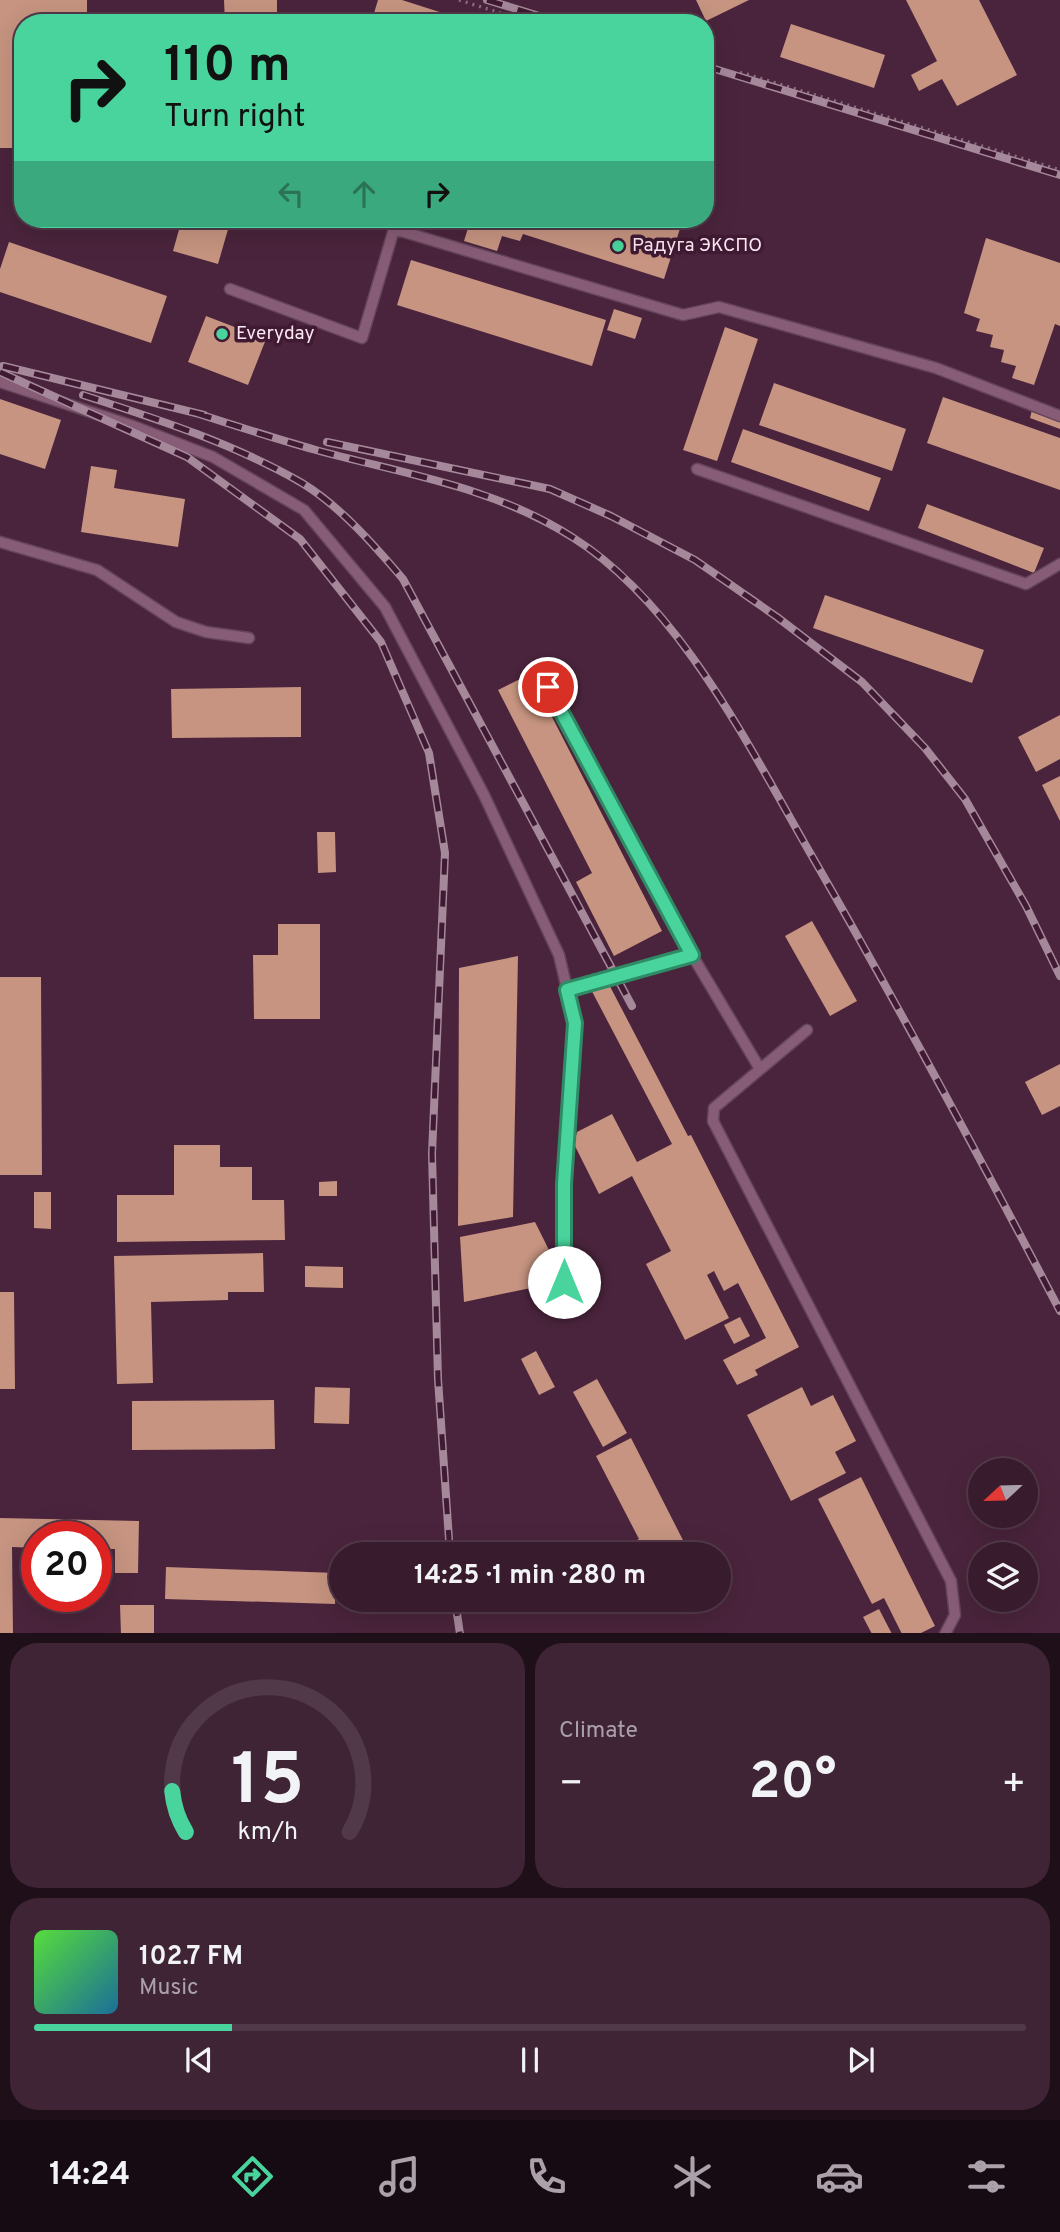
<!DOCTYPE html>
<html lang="en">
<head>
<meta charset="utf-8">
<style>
  :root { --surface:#381b2d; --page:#3f2435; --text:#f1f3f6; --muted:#aba1aa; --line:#523949; --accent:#49d49d }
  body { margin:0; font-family:Overpass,sans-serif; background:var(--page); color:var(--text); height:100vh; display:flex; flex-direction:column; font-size:26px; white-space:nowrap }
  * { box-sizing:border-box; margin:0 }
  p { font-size:23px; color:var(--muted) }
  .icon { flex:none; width:38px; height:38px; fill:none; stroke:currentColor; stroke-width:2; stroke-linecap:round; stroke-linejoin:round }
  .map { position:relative; height:1633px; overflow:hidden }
  .side { display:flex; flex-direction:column; gap:10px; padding:10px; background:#1f0f19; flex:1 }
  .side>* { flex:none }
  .guide { position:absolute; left:14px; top:14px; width:700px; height:214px; border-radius:28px; box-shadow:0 7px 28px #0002,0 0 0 2px var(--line); background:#49d49d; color:#111; overflow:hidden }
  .needle { width:46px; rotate:248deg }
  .fabs { position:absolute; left:968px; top:1458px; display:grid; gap:14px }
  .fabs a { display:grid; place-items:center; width:70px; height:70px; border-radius:50%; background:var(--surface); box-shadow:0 7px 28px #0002,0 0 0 2px var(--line); font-size:35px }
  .speed { position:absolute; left:21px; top:1521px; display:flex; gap:14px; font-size:35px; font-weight:700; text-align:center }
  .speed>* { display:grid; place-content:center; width:91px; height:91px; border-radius:50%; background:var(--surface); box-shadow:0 7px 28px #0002,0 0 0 2px var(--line); line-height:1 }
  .speed .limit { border:10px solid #d22; background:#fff; color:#111 }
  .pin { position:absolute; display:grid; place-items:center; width:60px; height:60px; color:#fff; margin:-30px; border:4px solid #fff; border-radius:50%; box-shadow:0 2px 7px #0007 }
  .me { position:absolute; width:77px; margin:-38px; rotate:0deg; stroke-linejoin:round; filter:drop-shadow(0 0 5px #0008) }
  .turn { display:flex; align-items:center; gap:24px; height:147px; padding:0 35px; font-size:32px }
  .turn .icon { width:91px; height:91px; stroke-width:2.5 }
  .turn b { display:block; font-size:49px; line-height:60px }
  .lanes { display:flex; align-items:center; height:66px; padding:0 35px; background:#0003; justify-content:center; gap:35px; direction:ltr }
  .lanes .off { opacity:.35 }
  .big { font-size:52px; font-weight:700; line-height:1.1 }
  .side .card { flex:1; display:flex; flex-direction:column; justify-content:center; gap:10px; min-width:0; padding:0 24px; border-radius:28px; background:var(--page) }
  .side .dial { align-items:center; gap:0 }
  .dial svg { height:182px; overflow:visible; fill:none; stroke:var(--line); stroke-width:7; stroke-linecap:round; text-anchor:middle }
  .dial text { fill:var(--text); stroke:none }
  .song { display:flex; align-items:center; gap:21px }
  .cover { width:84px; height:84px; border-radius:10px; background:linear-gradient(135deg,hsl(110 70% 55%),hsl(200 70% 35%)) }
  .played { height:7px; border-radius:4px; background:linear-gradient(90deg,var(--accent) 20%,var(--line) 20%) }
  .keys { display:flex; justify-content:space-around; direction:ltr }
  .heat { display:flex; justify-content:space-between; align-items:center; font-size:38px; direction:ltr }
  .side .tiles { flex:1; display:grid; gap:10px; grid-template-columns:1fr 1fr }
  .card:last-child { grid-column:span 2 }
  .trip { position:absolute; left:329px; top:1542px; width:402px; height:70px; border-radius:35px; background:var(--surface); box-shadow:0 7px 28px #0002,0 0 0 2px var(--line); font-weight:700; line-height:70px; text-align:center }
  .menu { display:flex; height:112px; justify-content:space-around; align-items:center; background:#160b12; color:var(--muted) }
  .menu .icon { width:49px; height:49px }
  .menu .on { color:var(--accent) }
  .menu b { font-size:32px; color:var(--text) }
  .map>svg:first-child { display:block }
  .building { fill:#c69480 }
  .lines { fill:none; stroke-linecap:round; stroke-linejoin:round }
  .service-casing { stroke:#644459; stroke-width:13 }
  .path { stroke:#8d6d80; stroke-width:3.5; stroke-dasharray:2 5; stroke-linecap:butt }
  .service { stroke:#875c76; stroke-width:10 }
  .rail-casing { stroke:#a5889a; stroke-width:8 }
  .rail { stroke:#3f1a32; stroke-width:5; stroke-dasharray:16; stroke-linecap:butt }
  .route-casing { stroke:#2f8a66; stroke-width:18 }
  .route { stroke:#49d49d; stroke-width:12 }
  .poi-dot { fill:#49d49d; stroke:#3f1a32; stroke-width:2.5 }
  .labels { text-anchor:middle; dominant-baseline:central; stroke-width:7; stroke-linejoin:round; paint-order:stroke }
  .poi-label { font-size:19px; fill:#fce7f3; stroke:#3f1a32; text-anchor:start }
</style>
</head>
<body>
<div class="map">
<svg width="1060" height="1634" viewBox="0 0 1060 1634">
  <rect width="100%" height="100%" fill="#4a243c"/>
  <!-- building -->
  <path class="building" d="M 0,0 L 87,0 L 87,23 L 23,23 L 23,148 L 0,148 Z
    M 224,0 L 277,0 L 277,23 L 225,23 Z
    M 378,0 L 402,0 L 452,16 L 451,20 L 457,23 L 371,23 Z
    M 696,0 L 749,0 L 706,21 Z
    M 906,0 L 979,0 L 1017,75 L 957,106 L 942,79 L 919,91 L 911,75 L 937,61 Z
    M 791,24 L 885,55 L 874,88 L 780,57 Z
    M 705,123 L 713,125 L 706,148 L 705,148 Z
    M 182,219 L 231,219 L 218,264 L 173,251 Z
    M 451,219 L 683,219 L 664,279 L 523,234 L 520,241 L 502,236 L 497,251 L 464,241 L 469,225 Z
    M 986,238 L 1060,263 L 1060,326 L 1055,324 L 1034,385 L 1012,378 L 1016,366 L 1001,362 L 1004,350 L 990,347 L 993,335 L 976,331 L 980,319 L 964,313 Z
    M 9,242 L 167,296 L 151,343 L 0,292 L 0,269 Z
    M 411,260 L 606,320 L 592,366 L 397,305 Z
    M 614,309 L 642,318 L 635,339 L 607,330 Z
    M 206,316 L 266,339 L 248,385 L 188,362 Z
    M 725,327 L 758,339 L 717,461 L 683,450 Z
    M 774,383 L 906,429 L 892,471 L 759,425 Z
    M 943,397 L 1060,438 L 1060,490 L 927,443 Z
    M 0,399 L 61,420 L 45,469 L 0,454 Z
    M 1033,406 L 1060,417 L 1060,429 L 1030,418 Z
    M 743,429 L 881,478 L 869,511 L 731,462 Z
    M 91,466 L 117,470 L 114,488 L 185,499 L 178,547 L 81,532 Z
    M 927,504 L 1044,548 L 1034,573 L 918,528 Z
    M 825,595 L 984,650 L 972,683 L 813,628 Z
    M 530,674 L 662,931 L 614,956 L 576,882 L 592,873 L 498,690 Z
    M 301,687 L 301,737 L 172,738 L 171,689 Z
    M 1060,715 L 1060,759 L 1036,772 L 1018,737 Z
    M 1060,776 L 1060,821 L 1042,785 Z
    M 317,832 L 335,832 L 336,872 L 318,873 Z
    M 812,921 L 857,1001 L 830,1016 L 785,936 Z
    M 278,924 L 320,924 L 320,1019 L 254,1019 L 253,955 L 278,955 Z
    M 518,956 L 513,1217 L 458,1226 L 459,968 Z
    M 602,971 L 688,1136 L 691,1135 L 799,1347 L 755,1370 L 758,1375 L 737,1385 L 723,1360 L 766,1338 L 738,1283 L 724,1291 L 714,1271 L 707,1275 L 729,1318 L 685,1340 L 646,1264 L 671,1251 L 632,1176 L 599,1194 L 574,1144 L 577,1132 L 612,1114 L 637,1162 L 672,1144 L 586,980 Z
    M 0,977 L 41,977 L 42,1175 L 0,1175 Z
    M 1060,1064 L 1060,1106 L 1042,1115 L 1025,1082 Z
    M 174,1145 L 220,1145 L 220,1167 L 252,1167 L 252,1200 L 284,1200 L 285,1240 L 117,1242 L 117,1195 L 174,1195 Z
    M 337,1181 L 337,1196 L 319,1196 L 319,1182 Z
    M 34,1192 L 51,1192 L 51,1229 L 34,1228 Z
    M 535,1222 L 551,1254 L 545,1285 L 464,1302 L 460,1237 Z
    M 263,1253 L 264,1292 L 228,1292 L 228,1300 L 151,1302 L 153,1383 L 117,1384 L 114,1256 Z
    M 305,1266 L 343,1267 L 343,1288 L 305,1287 Z
    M 0,1292 L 14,1292 L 15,1389 L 0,1389 Z
    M 740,1317 L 750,1336 L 734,1344 L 724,1325 Z
    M 536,1351 L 555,1387 L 539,1395 L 521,1359 Z
    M 597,1379 L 627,1433 L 603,1447 L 573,1392 Z
    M 315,1387 L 350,1388 L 349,1424 L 314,1423 Z
    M 802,1387 L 811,1406 L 833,1395 L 856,1441 L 835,1452 L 846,1473 L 791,1501 L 747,1415 Z
    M 274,1400 L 275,1449 L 132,1450 L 132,1401 Z
    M 631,1438 L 688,1550 L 680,1554 L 609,1554 L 639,1539 L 596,1456 Z
    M 861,1477 L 935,1626 L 919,1634 L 902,1634 L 884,1598 L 872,1604 L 818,1499 Z
    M 0,1518 L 139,1521 L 138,1573 L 115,1573 L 115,1549 L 96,1549 L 96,1536 L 37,1536 L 37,1548 L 12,1547 L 13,1634 L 0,1634 Z
    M 166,1567 L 336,1573 L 335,1604 L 165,1599 Z
    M 120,1605 L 154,1605 L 154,1634 L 121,1634 Z
    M 879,1609 L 892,1634 L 872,1634 L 863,1617 Z"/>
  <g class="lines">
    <defs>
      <path id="service" d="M 230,289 L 362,338 L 394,229 L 683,315 L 719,307 L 936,368 L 1060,416
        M 0,382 L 133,426 L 213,457 L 304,510 L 385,607 L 484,795 L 559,955 L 575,1023 L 564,1184 L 564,1282
        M 697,469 L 1026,584 L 1060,564
        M 0,542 L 97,570 L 176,622 L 206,632 L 249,638
        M 548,687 L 673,923 L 760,1069
        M 567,990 L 692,955
        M 807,1030 L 714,1108 L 713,1121 L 951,1581 L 955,1615 L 945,1634"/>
    </defs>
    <!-- service casing -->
    <use href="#service" class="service-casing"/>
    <!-- path -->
    <path class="path" d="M 459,0 L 532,23
      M 705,72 L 743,73 L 1060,170"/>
    <!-- service -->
    <use href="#service" class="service"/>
    <defs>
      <path id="rail" d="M 487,0 L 562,23
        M 705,66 L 1060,175
        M 3,366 L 204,415
        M 0,372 L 187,457 L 300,539 L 381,642 L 429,753 L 445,853 L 432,1154 L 438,1379 L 450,1554
        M 83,395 C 157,419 235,444 302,483 C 340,506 375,546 403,579 L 632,1006
        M 196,413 C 236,426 276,439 316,450 C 404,474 494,487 572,537 C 679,604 748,745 809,851 C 897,1003 979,1156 1060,1311
        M 327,442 L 550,489 L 611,516 L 695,560 L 777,617 L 862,682 L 925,748 L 965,799 L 1026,906 L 1060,976
        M 455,1600 L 460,1634"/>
    </defs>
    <!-- rail casing -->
    <use href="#rail" class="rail-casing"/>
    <!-- rail -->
    <use href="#rail" class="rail"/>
  </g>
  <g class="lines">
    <defs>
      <path id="route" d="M 548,687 L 692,955 L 567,990 L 575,1023 L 564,1184 L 564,1282"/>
    </defs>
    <!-- route casing -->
    <use href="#route" class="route-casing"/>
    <!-- route -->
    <use href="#route" class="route"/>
  </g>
  <!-- markers -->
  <g class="poi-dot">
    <circle cx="618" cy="246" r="7"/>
    <circle cx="222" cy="334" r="7"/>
  </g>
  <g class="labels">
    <!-- poi labels -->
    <g class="poi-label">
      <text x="632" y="246">Радуга ЭКСПО</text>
      <text x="236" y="334">Everyday</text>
    </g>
  </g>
</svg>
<div class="fabs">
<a><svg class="needle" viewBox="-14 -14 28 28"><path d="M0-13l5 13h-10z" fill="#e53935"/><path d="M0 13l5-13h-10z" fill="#aba1aa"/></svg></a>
<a><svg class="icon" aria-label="layers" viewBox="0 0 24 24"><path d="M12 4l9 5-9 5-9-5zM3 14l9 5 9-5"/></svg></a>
</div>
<div class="speed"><div class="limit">20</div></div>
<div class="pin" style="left:548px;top:687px;background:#d93025"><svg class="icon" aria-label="arrive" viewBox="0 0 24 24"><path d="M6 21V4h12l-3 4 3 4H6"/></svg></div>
<svg class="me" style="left:564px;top:1282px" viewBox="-20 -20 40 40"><circle r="19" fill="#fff"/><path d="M0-13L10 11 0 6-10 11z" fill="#49d49d"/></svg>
<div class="trip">14:25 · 1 min · 280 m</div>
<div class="guide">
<div class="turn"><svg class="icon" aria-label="right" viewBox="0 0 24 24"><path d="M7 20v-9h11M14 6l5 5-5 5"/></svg><div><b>110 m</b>Turn right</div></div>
<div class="lanes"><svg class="icon off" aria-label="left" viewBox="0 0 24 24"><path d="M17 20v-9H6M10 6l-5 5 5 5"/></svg><svg class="icon off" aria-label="ahead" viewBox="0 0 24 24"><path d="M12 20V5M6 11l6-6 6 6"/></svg><svg class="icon" aria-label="right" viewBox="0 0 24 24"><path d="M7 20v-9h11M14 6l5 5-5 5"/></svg></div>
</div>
</div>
<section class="side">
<div class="tiles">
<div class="card dial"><svg viewBox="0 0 100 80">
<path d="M14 69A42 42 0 1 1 86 69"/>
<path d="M14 69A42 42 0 0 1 8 51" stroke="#49d49d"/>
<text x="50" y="56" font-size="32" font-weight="700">15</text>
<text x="50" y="72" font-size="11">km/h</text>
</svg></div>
<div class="card"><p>Climate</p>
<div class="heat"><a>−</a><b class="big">20°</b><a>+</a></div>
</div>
<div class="card">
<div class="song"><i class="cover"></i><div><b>102.7 FM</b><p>Music</p></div></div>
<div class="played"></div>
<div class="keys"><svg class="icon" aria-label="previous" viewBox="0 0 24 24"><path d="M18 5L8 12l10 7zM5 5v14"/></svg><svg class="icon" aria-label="pause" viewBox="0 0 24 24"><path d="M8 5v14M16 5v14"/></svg><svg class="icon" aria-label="next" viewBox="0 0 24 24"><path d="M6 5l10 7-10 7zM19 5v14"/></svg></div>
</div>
</div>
</section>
<nav class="menu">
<b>14:24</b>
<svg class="icon on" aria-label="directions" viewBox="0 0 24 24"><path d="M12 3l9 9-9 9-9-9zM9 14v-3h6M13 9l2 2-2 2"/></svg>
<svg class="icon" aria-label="music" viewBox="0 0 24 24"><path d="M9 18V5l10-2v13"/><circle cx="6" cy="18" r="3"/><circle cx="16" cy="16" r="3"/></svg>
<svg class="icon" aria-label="phone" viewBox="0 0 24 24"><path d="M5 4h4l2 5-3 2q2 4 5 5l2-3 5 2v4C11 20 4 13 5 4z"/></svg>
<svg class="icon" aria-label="climate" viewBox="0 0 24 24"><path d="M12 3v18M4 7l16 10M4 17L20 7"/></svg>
<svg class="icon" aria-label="car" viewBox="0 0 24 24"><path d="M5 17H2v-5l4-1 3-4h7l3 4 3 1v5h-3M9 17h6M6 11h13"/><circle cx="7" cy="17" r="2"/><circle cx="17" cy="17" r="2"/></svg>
<svg class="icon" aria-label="filters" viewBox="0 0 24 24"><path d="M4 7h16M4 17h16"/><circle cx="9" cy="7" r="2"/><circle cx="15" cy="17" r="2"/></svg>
</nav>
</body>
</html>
